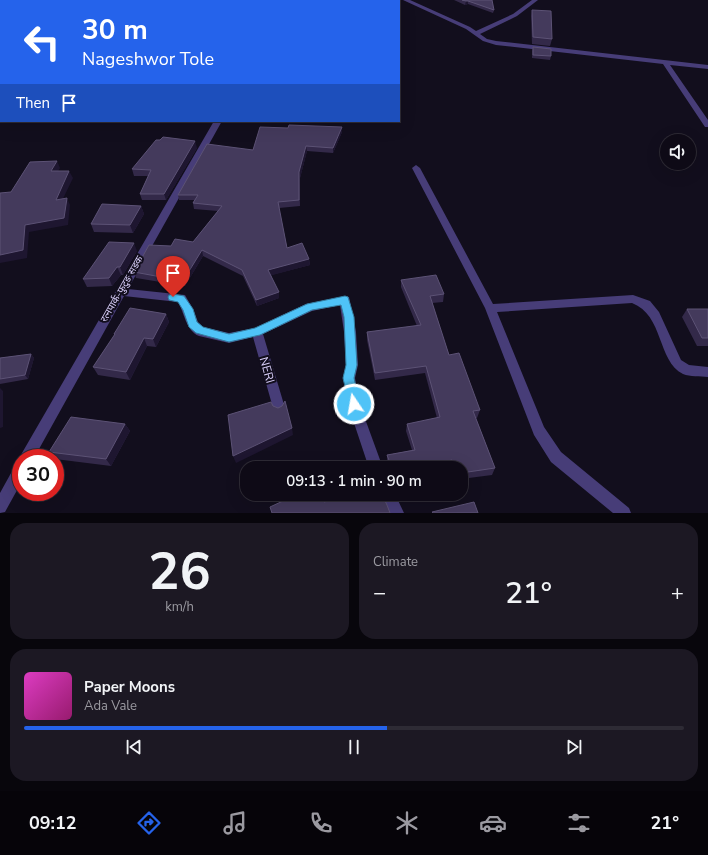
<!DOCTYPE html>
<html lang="en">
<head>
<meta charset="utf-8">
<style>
  :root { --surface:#0e0a16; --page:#1c1823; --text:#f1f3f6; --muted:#9b9aa1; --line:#2e2b35; --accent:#2563eb }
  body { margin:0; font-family:"Nunito Sans","Noto Sans Devanagari",sans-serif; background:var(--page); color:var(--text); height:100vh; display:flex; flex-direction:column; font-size:15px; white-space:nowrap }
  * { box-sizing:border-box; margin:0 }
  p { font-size:13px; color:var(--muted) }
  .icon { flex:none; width:22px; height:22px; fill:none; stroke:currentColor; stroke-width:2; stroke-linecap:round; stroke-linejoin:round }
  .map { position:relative; height:513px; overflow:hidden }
  .sheet { display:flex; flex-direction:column; gap:10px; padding:10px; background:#08060c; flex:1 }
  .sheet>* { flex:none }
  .guide { position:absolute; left:0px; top:0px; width:400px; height:122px; box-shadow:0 4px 16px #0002,0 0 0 1px var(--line); background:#2563eb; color:#fff; overflow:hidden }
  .controls { position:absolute; left:660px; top:134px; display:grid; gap:8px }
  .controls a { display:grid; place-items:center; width:36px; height:36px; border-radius:50%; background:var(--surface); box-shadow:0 4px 16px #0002,0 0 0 1px var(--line); font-size:20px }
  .speed { position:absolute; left:12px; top:449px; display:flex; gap:8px; font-size:20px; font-weight:700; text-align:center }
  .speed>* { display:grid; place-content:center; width:52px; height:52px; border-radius:50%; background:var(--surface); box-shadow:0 4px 16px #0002,0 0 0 1px var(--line); line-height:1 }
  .speed .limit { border:6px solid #d22; background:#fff; color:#111 }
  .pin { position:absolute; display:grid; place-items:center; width:34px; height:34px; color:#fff; margin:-41px -17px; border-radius:50% 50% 50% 0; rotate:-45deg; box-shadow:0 0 4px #0007 }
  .pin .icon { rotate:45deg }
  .me { position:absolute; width:44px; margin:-22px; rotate:348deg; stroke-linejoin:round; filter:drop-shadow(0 0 3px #0008) }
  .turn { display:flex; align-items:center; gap:14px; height:84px; padding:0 16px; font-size:18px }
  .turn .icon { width:52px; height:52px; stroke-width:2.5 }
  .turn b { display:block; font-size:28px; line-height:34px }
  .then { display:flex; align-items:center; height:38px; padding:0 16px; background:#0003; gap:8px; font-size:15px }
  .big { font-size:30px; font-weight:600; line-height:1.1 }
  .sheet .card { flex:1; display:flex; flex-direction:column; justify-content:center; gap:6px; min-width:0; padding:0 14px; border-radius:16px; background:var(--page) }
  .sheet .dial { align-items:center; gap:0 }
  .dial b { font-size:52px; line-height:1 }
  .song { display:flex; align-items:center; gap:12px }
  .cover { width:48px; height:48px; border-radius:6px; background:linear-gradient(135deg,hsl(310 70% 55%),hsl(320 70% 35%)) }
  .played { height:4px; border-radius:2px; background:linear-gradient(90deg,var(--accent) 55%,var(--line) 55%) }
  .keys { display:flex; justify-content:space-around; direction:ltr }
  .heat { display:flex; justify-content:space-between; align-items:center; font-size:22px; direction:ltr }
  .sheet .tiles { flex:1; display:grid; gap:10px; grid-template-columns:1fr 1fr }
  .card:last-child { grid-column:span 2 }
  .trip { position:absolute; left:240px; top:461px; width:228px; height:40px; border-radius:16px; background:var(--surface); box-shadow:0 4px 16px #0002,0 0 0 1px var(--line); font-weight:600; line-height:40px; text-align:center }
  .tab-bar { display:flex; height:64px; justify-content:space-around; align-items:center; background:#060409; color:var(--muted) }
  .tab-bar .icon { width:28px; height:28px }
  .tab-bar .on { color:var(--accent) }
  .tab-bar b { font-size:18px; color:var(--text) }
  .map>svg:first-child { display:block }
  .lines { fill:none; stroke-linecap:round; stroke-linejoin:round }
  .minor { fill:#473d78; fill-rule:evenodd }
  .wall { fill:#332949 }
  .shaded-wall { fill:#1e1630 }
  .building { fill:#443a5c; stroke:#5c5275 }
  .route { fill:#4fc3f7; stroke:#337fa1 }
  .labels { text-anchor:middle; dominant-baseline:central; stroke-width:4; stroke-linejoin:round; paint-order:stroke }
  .street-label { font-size:10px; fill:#d9cffa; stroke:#120e1d }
  .near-street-label { font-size:12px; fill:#d9cffa; stroke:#120e1d }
</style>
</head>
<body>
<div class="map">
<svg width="708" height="513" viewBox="0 0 708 513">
  <rect width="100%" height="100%" fill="#120e1d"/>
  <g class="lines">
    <!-- minor -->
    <path class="minor" d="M 403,0 L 410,0 L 470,27 L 476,31 L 513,14 L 532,0 L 538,0 L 517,16 L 480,34 L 487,39 L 496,41 L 708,65 L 708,69 L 670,65 L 708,120 L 708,127 L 705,127 L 663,64 L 496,45 L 483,41 L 466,29 Z
      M 214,121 L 222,121 L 128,289 L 185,295 L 193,309 L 198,322 L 203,327 L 229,333 L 255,328 L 306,304 L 345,296 L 349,297 L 356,332 L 358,365 L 355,378 L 360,405 L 383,468 L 369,468 L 348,405 L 343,378 L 346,365 L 344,332 L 340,305 L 312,311 L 263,334 L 285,408 L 283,412 L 279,414 L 275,412 L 273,408 L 253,337 L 229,343 L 199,336 C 186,331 184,312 178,302 L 124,296 L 34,458 L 21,458 L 21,460 L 20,458 L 22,453 Z
      M 416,165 L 420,168 L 493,304 L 633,295 L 650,301 L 659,312 L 681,360 L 689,365 L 708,367 L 708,377 C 700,376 690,377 683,374 C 657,361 664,315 632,303 L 497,312 L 544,427 L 561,452 L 629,508 L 631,513 L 613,513 L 551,462 L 534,435 L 485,308 L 412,168 Z
      M 21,462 L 21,483 L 5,512 L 0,513 L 0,493 L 16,464 Z
      M 380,494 L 395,494 L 404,513 L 389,513 Z"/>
  </g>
  <!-- wall -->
  <path class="wall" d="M 454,0 L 492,0 L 494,10 L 493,13 L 468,4 L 465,5 Z
    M 532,10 L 552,39 L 550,46 L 532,44 L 531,16 Z
    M 533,47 L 551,56 L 550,60 L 532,58 L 532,51 Z
    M 342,127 L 342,132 L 333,153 L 307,151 L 300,178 L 300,206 L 279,208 L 287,248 L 309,259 L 310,265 L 271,275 L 279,298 L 257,306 L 243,276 L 203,256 L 185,286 L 136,278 L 134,272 L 171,246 L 193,242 L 218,211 L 194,209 L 193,203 L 194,200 L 179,200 L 178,195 L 253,150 L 288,128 Z
    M 197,148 L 166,200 L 142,200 L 140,194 L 148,176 L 134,176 L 132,169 Z
    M 141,206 L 144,214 L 133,233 L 94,232 L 91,224 Z
    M 137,251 L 123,275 L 121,275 L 112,286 L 87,287 L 83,279 Z
    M 401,280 L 444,294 L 443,302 L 432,303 L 449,355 L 480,410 L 477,418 L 476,418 L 495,468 L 492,475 L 461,479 L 461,468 L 451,468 L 451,467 L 444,468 L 389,468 L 387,462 L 387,455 L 412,450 L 406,431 L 407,424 L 437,418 L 425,373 L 375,380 L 367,340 L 367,332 L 417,326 L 401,287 Z
    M 687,309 L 708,309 L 708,346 L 697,346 L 682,317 Z
    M 166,314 L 169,322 L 156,347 L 147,346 L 130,380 L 98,375 L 93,367 L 114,336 L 114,334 Z
    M 31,354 L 34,358 L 28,379 L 0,384 L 0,358 Z
    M 125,424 L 130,431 L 111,466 L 55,459 L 55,458 L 54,458 L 49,452 Z"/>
  <!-- shaded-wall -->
  <path class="shaded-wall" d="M 466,1 L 468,1 L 468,4 L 465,5 Z
    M 342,127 L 342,132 L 333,153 L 333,148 Z
    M 195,141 L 197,148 L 166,200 L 164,194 Z
    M 306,146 L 307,151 L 300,178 L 300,206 L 299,172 Z
    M 57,161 L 60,168 L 54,178 L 51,171 Z
    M 69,171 L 73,178 L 59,207 L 56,200 Z
    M 67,198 L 70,205 L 68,225 L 29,232 L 27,258 L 0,263 L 0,255 L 25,225 Z
    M 141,206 L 144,214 L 133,233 L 130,225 Z
    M 134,243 L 137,251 L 123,275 L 120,267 Z
    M 202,250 L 203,256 L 185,286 L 183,281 Z
    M 309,259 L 310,265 L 269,276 L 268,270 Z
    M 117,267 L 121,275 L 112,286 L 109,278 Z
    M 279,292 L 279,298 L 257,306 L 256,300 Z
    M 166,314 L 169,322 L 156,347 L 153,339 Z
    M 144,338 L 147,346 L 130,380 L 126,372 Z
    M 31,354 L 34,358 L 28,379 L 25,375 Z
    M 0,388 L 3,391 L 3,427 L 0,428 Z
    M 125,424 L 130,431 L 111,466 L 106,459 Z
    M 292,428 L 293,435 L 236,463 L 233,456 Z
    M 452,460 L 451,467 L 444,468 L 418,468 Z"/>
  <!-- building -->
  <path class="building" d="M 204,0 L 317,0 L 316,1 L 204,1 Z
    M 462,0 L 492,0 L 494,10 L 468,1 L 466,1 Z
    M 532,10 L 551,11 L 552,39 L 533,37 Z
    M 533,47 L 551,49 L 551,56 L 533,55 Z
    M 289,125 L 342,127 L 333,148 L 306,146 L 299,172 L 299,200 L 278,202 L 287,248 L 302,243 L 309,259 L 268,270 L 279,292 L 256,300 L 242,270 L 202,250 L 183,281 L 134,272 L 149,245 L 171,246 L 175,239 L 193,242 L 222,206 L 193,203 L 198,195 L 178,195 L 207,144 L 253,150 L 260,127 L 288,128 Z
    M 163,137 L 195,141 L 164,194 L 140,194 L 151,170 L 132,169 L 156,140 L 160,140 Z
    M 57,161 L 51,171 L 69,171 L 56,200 L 67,198 L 64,218 L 25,225 L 23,250 L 0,255 L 0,193 L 11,192 L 30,162 Z
    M 102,204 L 141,206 L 130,225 L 91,224 Z
    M 109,242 L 134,243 L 120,267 L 117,267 L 109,278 L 83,279 Z
    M 436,275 L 444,294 L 430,296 L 449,355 L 459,353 L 480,410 L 473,411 L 495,468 L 461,473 L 461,468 L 455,468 L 452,460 L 418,468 L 392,468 L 387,455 L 415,450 L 407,424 L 440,417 L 426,366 L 375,373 L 367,332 L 421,325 L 401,280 Z
    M 130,308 L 166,314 L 153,339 L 144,338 L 126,372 L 93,367 L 115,334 L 114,334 Z
    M 687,309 L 708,309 L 708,338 L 702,338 Z
    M 31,354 L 25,375 L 0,379 L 0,358 Z
    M 285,401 L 292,428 L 233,456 L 228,415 L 271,402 L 273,406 L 278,408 L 282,406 Z
    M 71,417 L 125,424 L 106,459 L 49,452 Z
    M 298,494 L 321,494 L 324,502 L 355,494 L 382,494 L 387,505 L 390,513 L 272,513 L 270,507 Z
    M 474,502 L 478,513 L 433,513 L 432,512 Z"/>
  <!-- route -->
  <path class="route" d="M 173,294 L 184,296 L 193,309 L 197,322 L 203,327 L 229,334 L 255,328 L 307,304 L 345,296 L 348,297 L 354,317 L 357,365 L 354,378 L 360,404 L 358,408 L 354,410 L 350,408 L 343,378 L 346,365 L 344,317 L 341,305 L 312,310 L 260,335 L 229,342 L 196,333 L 189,327 L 183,310 L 178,302 L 169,300 L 168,297 L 169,295 Z"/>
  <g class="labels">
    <!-- street labels -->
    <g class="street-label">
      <text transform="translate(122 289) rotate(-60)">रत्नपार्क-फुटुङ सडक</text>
    </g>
    <!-- near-street labels -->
    <g class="near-street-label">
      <text transform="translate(267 370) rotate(74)">NERI</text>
    </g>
  </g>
</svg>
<div class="controls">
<a><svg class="icon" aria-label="sound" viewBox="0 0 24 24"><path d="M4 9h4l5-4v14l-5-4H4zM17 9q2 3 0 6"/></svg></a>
</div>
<div class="speed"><div class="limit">30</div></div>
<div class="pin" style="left:173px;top:297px;background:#d93025"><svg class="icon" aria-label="arrive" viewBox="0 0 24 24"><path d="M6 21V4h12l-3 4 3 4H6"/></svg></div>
<svg class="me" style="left:354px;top:404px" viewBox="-20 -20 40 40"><circle r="17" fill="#4fc3f7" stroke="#fff" stroke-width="3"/><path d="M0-11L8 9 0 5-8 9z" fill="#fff"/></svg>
<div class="trip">09:13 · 1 min · 90 m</div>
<div class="guide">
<div class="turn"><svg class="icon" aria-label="left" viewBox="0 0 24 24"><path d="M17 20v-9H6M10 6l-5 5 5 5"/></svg><div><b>30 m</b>Nageshwor Tole</div></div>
<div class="then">Then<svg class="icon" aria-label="arrive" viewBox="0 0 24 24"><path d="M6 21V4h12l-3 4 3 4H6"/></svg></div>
</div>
</div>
<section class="sheet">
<div class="tiles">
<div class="card dial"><b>26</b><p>km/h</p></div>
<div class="card"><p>Climate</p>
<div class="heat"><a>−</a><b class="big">21°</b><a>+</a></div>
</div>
<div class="card">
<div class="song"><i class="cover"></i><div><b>Paper Moons</b><p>Ada Vale</p></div></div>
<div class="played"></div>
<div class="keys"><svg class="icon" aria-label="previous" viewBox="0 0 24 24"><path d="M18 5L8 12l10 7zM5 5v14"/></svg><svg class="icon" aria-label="pause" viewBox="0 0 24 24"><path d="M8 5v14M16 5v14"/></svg><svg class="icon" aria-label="next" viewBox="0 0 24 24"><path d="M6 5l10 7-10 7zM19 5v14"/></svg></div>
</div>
</div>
</section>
<nav class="tab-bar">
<b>09:12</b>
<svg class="icon on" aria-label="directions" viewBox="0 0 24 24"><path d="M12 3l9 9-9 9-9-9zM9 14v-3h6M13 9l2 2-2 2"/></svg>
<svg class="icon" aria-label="music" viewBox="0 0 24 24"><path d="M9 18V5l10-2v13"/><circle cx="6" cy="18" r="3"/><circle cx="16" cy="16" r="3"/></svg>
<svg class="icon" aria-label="phone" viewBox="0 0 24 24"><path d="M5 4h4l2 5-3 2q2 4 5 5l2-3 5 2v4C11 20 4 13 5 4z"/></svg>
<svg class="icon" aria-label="climate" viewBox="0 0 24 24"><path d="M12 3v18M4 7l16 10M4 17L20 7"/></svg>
<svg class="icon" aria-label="car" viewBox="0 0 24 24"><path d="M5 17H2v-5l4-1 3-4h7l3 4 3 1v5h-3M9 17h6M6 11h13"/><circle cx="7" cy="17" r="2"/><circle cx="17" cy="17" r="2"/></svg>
<svg class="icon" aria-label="filters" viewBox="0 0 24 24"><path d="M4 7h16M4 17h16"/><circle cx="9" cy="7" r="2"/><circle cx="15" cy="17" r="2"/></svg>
<b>21°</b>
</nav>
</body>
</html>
